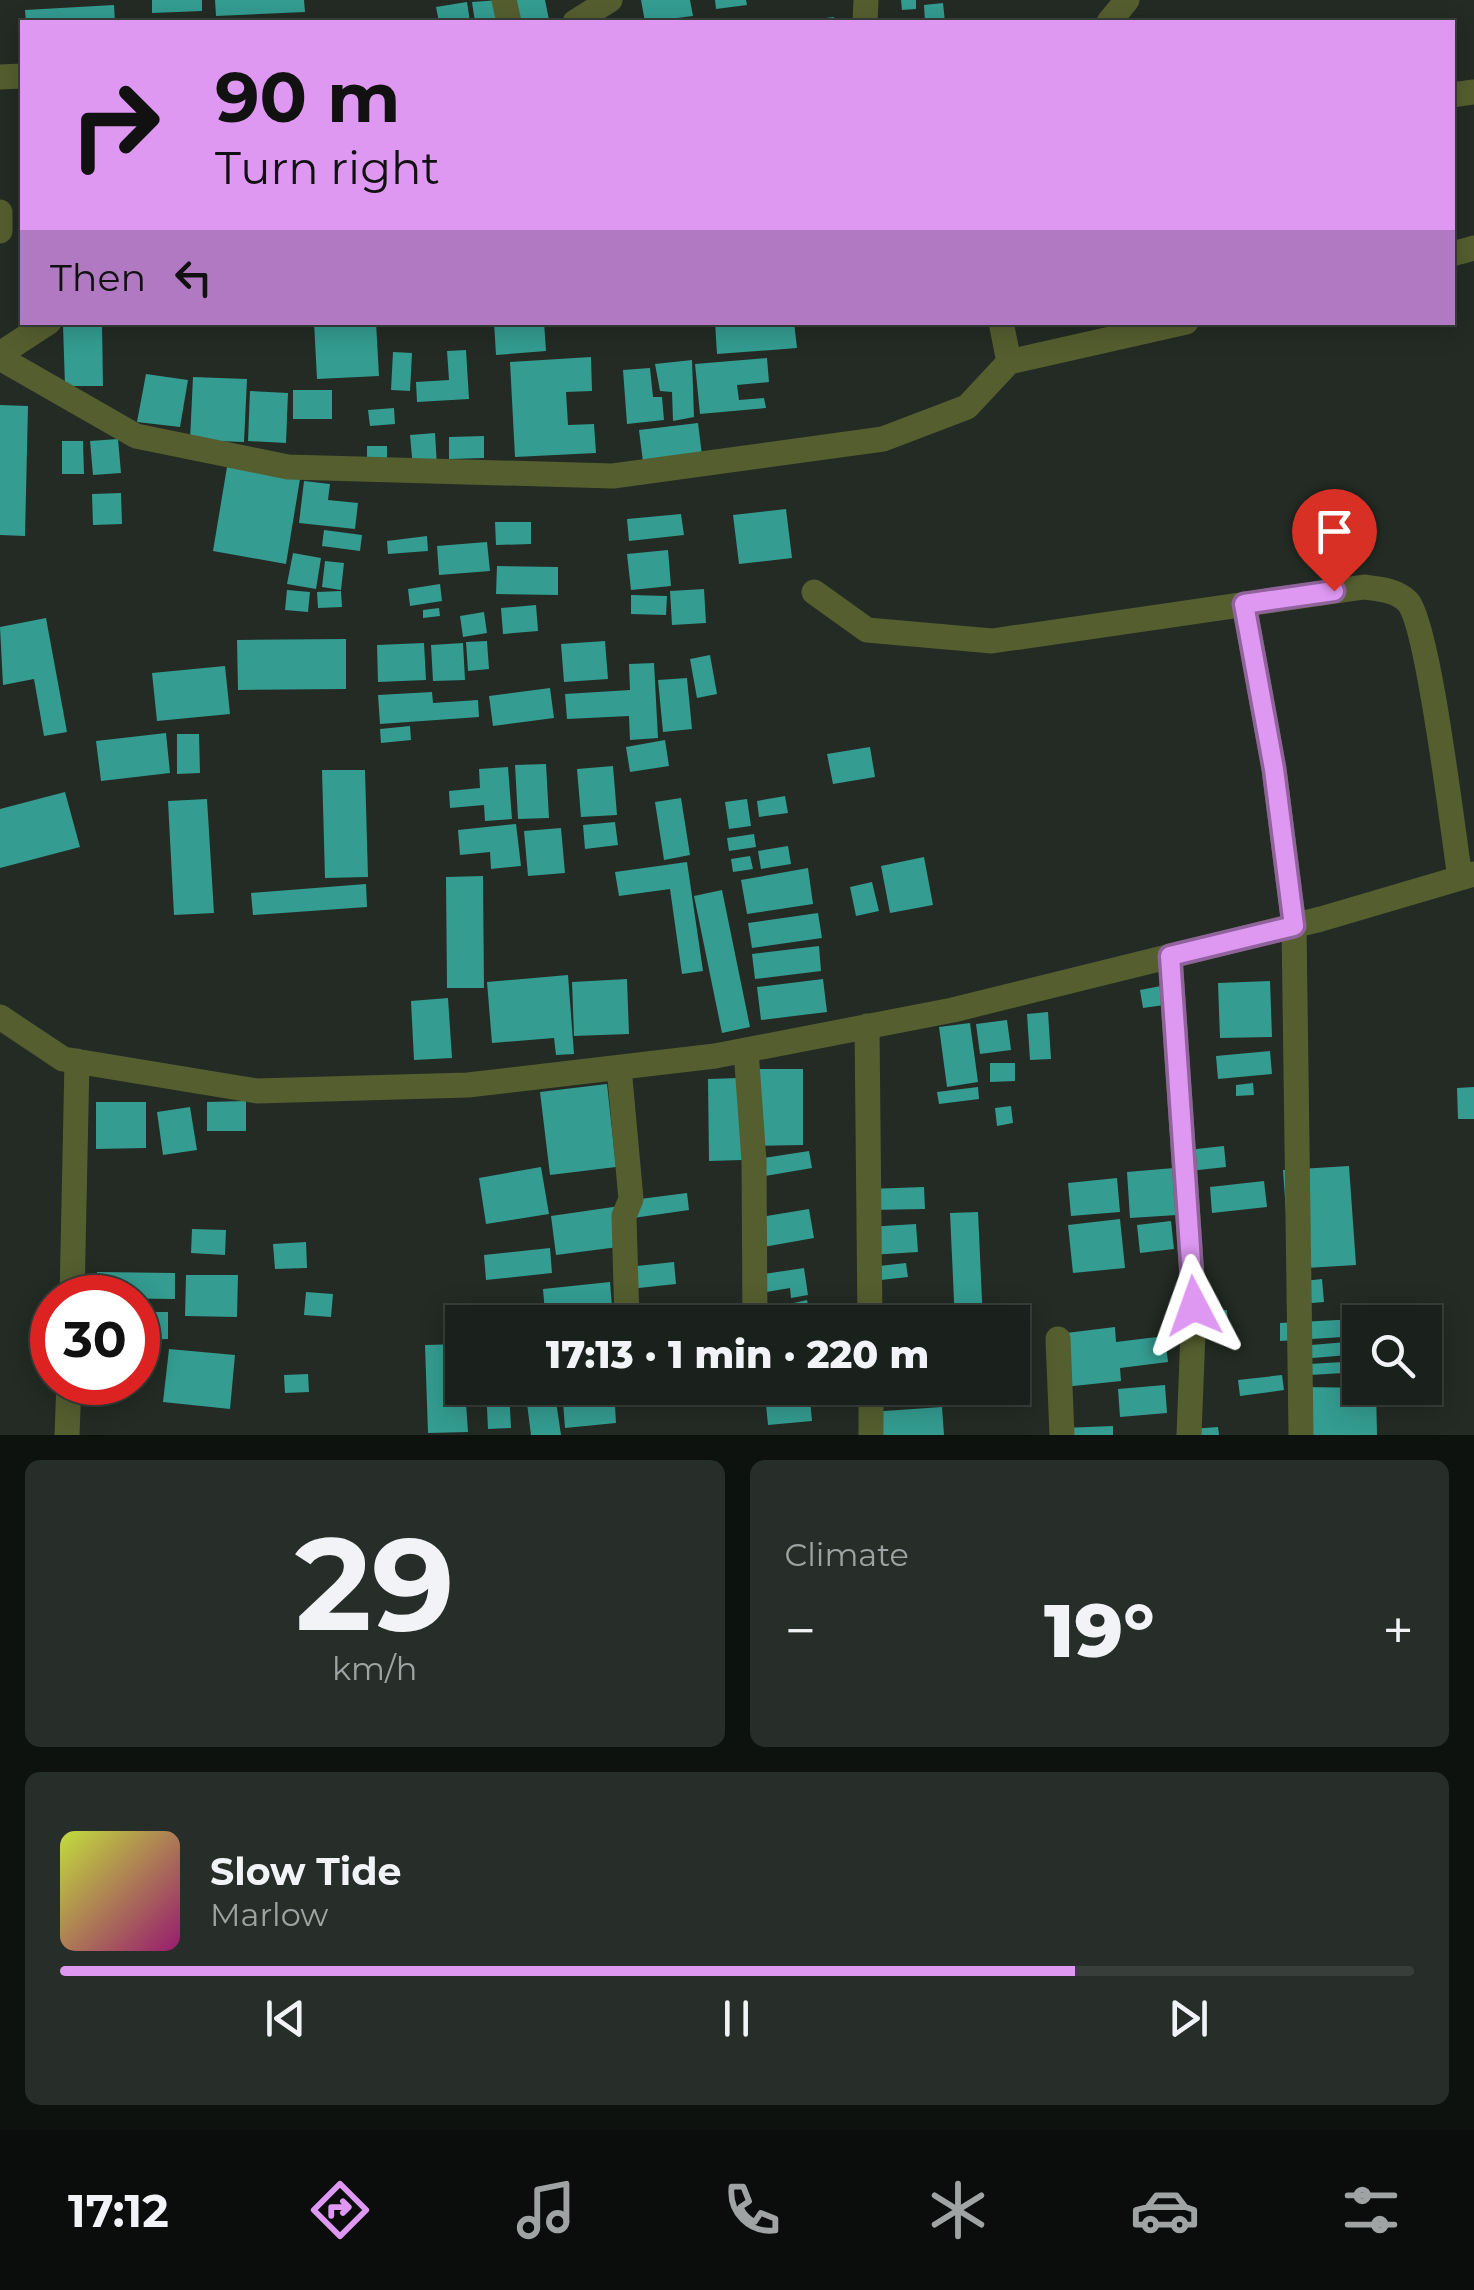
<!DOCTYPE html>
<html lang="en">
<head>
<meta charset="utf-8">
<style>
  :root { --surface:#1a201b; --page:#272d28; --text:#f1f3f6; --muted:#9fa3a3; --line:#383e3a; --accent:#de98f2 }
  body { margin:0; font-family:Montserrat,sans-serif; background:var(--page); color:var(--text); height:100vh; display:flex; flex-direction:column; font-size:38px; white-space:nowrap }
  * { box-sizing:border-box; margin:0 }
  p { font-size:32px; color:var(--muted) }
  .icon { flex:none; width:55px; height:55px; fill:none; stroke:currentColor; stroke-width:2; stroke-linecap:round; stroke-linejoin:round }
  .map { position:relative; height:1435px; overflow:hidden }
  .sheet { display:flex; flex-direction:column; gap:25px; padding:25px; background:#0e120f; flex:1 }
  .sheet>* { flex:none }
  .hud { position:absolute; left:20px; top:20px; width:1435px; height:305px; border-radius:0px; box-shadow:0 5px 25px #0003,0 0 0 2px var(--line); background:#de98f2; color:#111; overflow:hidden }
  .tools { position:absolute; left:1342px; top:1305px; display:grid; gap:20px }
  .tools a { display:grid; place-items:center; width:100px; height:100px; border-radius:0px; background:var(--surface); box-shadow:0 5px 25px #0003,0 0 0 2px var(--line); font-size:50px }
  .speed { position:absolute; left:30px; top:1275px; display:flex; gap:20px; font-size:50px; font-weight:700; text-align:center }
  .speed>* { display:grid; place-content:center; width:130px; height:130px; border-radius:50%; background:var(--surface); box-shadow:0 5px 25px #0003,0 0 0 2px var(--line); line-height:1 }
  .speed .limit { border:15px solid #d22; background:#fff; color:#111 }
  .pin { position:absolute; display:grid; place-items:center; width:85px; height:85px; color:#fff; margin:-102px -42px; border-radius:50% 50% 50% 0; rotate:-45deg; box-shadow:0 0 10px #0007 }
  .pin .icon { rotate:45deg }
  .me { position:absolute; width:110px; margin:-55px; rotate:356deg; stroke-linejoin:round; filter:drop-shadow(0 0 8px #0008) }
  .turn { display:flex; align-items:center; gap:35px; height:210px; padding:0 30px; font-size:45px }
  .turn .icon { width:130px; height:130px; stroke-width:2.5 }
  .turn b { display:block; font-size:70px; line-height:85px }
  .then { display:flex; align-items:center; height:95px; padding:0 30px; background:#0003; gap:20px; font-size:38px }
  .big { font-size:75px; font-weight:800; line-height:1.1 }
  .sheet .tile { flex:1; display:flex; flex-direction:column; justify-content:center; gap:15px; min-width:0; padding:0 35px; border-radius:15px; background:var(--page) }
  .sheet .dial { align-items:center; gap:0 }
  .dial b { font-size:130px; line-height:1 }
  .song { display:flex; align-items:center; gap:30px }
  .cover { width:120px; height:120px; border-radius:15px; background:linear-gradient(135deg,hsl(70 70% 55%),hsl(320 70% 35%)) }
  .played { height:10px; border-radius:5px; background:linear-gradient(90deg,var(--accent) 75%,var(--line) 75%) }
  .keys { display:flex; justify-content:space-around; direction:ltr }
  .heat { display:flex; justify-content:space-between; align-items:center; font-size:55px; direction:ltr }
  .sheet .tiles { flex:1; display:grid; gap:25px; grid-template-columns:1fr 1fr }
  .tile:last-child { grid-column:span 2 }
  .trip { position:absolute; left:445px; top:1305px; width:585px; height:100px; border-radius:0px; background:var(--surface); box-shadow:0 5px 25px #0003,0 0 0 2px var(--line); font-weight:800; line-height:100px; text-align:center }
  .dock { display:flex; height:160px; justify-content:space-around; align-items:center; background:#0a0d0b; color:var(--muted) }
  .dock .icon { width:70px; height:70px }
  .dock .active { color:var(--accent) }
  .dock b { font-size:45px; color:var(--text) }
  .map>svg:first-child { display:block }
  .building { fill:#349c91 }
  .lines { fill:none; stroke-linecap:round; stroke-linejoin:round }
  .minor { stroke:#555e2f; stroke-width:25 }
  .route-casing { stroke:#90639d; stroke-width:25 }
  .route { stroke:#de98f2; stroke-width:18 }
</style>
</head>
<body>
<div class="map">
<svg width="1474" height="1435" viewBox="0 0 1474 1435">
  <rect width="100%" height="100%" fill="#232b24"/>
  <!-- building -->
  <path class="building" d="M 152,0 L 202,0 L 202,11 L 152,13 Z
    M 215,0 L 304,0 L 305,12 L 216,16 Z
    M 499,0 L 502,22 L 475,22 L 472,2 Z
    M 510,0 L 545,0 L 549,20 L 515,22 Z
    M 641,0 L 690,0 L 693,16 L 645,22 Z
    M 715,0 L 746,0 L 747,5 L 716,9 Z
    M 901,0 L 916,0 L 916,9 L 902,10 Z
    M 467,2 L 470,22 L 439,22 L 436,7 Z
    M 943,3 L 945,22 L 925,22 L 924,5 Z
    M 114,5 L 115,22 L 26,22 L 25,10 Z
    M 834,17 L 835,22 L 809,22 L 809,20 Z
    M 314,322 L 376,322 L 379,376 L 317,379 Z
    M 494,322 L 544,322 L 546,351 L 496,355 Z
    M 715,322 L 794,322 L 797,348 L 717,354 Z
    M 102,324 L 103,386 L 65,386 L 63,325 Z
    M 466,350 L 469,399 L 417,402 L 416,382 L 449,380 L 447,351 Z
    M 393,352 L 412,353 L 410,391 L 391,390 Z
    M 591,357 L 592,391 L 566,392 L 568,425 L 594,424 L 596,453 L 515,457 L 510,362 Z
    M 767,358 L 769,382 L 737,385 L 739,400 L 764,398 L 766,408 L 700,414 L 695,364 Z
    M 692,360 L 694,417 L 673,421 L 672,392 L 660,391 L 655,364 Z
    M 650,368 L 653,397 L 662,397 L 664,420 L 627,424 L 623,370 Z
    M 146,374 L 188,380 L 180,427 L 137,422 Z
    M 193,377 L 247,379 L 244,442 L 190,440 Z
    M 293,390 L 332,390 L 332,419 L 293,419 Z
    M 250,391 L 288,393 L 286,443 L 248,441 Z
    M 0,405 L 28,406 L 25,536 L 0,535 Z
    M 394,408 L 395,424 L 370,426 L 368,410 Z
    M 698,423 L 702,455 L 643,462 L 639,430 Z
    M 435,433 L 437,466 L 413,468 L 410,435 Z
    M 484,436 L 484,458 L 449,459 L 449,437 Z
    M 118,439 L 121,473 L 93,475 L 90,441 Z
    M 62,441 L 83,441 L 84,474 L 62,474 Z
    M 367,446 L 387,446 L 387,470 L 367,469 Z
    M 227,467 L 300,479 L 286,564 L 213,551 Z
    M 304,481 L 330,484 L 328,500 L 358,503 L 355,529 L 299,523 Z
    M 121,493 L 122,524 L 93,525 L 92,494 Z
    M 786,509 L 792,558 L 739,564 L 733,515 Z
    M 681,514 L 684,535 L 629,541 L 627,519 Z
    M 495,522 L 531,522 L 531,544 L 496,545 Z
    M 324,530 L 362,535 L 360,551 L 322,546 Z
    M 427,536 L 428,551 L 388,554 L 387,541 Z
    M 487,542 L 490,571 L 439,575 L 437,546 Z
    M 668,550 L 671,586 L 631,590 L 627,554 Z
    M 293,553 L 321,558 L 316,589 L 287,584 Z
    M 325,561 L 344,563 L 341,590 L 322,587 Z
    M 497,566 L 558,567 L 558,595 L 496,594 Z
    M 440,584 L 442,601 L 410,606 L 408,589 Z
    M 704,589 L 706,623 L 672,625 L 670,591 Z
    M 287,590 L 310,592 L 308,612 L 285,610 Z
    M 341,591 L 342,607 L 318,608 L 317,592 Z
    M 631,595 L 667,596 L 666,615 L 631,614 Z
    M 536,605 L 538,631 L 503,634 L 501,608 Z
    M 439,608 L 440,616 L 423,618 L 423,610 Z
    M 484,612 L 487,633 L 463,637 L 460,616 Z
    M 46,618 L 67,732 L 44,736 L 34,679 L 3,685 L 0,627 Z
    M 346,639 L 346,689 L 238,690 L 237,640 Z
    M 487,641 L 489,669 L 468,671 L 466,642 Z
    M 605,641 L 608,679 L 564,682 L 561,644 Z
    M 424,643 L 426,680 L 378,682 L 377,645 Z
    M 463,643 L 465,680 L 433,681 L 431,645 Z
    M 710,655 L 717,694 L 697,698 L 690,659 Z
    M 654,663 L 658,738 L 630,740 L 629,716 L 567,719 L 565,694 L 630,690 L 629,664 Z
    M 225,666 L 230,714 L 157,721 L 152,673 Z
    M 687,678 L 692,729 L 663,732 L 658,680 Z
    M 550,688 L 554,718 L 493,726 L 489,696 Z
    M 432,692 L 433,703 L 478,700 L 479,717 L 380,724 L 378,695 Z
    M 410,726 L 411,740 L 381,743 L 380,729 Z
    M 166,733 L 170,773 L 101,781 L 96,741 Z
    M 177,734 L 199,734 L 200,773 L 177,774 Z
    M 665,740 L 669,766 L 630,772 L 626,747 Z
    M 870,747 L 875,777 L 833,784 L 827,754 Z
    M 546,764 L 549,818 L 518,819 L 515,765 Z
    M 613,766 L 617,815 L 581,817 L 577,769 Z
    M 508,767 L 512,819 L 485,821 L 484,805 L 450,808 L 449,791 L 480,788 L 479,769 Z
    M 322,770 L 365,770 L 368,877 L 325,878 Z
    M 65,792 L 80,847 L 0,868 L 0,809 Z
    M 785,796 L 788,813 L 759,817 L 757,801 Z
    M 681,798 L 690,855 L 664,860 L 655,802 Z
    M 207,799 L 214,913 L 174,915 L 168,801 Z
    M 747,799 L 751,826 L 729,829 L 725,802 Z
    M 615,822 L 618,845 L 585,849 L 583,825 Z
    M 516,824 L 521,866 L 491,869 L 490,852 L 460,855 L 458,830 Z
    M 561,828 L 565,873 L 528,876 L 524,831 Z
    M 754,834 L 756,847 L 729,851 L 727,838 Z
    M 788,846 L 791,864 L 761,869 L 758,851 Z
    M 750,856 L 753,869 L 733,872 L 731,859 Z
    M 924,857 L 933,905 L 890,913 L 881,866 Z
    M 687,862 L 703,971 L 682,974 L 670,889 L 619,896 L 615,872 Z
    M 808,868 L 813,904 L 747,914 L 741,880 Z
    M 483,876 L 484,988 L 447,988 L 446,877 Z
    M 872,882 L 879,911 L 856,916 L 850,887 Z
    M 366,884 L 367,907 L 253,915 L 251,893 Z
    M 722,890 L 750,1027 L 722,1033 L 694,896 Z
    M 818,913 L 822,938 L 752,948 L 748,923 Z
    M 819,946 L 821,971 L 755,979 L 752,954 Z
    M 568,975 L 574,1054 L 556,1055 L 554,1038 L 492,1043 L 487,982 Z
    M 627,979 L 629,1034 L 574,1036 L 572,982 Z
    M 823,979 L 827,1012 L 761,1020 L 757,987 Z
    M 1270,981 L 1272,1037 L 1220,1038 L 1218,983 Z
    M 1161,986 L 1164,1005 L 1143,1008 L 1140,990 Z
    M 448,998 L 452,1058 L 414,1060 L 411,1001 Z
    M 1048,1012 L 1051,1059 L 1030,1060 L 1027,1014 Z
    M 1007,1020 L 1011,1050 L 980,1054 L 976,1024 Z
    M 970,1023 L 978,1082 L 947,1087 L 939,1027 Z
    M 1270,1051 L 1272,1074 L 1218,1079 L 1216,1056 Z
    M 990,1063 L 1015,1063 L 1015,1081 L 990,1082 Z
    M 748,1069 L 803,1069 L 803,1145 L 748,1146 Z
    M 741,1078 L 742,1160 L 709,1161 L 708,1079 Z
    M 1253,1083 L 1254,1095 L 1236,1096 L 1236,1085 Z
    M 607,1084 L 616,1167 L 550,1175 L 540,1092 Z
    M 978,1087 L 979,1099 L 939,1104 L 937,1092 Z
    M 1474,1087 L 1474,1119 L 1458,1119 L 1457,1088 Z
    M 246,1101 L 246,1131 L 207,1131 L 207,1102 Z
    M 96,1102 L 146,1102 L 146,1148 L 96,1149 Z
    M 1011,1106 L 1013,1123 L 997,1126 L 995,1108 Z
    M 190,1107 L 197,1150 L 163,1155 L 157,1112 Z
    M 1224,1146 L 1226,1167 L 1180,1172 L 1178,1151 Z
    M 809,1151 L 812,1168 L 753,1178 L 750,1160 Z
    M 1349,1166 L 1356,1265 L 1290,1269 L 1283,1170 Z
    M 541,1167 L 549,1214 L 486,1224 L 479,1178 Z
    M 1174,1168 L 1177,1215 L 1130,1218 L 1127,1172 Z
    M 1117,1178 L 1120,1212 L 1071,1216 L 1068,1183 Z
    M 1264,1181 L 1267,1207 L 1212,1213 L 1210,1187 Z
    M 924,1187 L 925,1209 L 868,1210 L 868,1189 Z
    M 687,1193 L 689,1210 L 626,1219 L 624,1201 Z
    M 620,1206 L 626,1246 L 556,1255 L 551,1216 Z
    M 809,1209 L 814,1238 L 752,1249 L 748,1219 Z
    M 978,1212 L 983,1322 L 955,1322 L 950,1213 Z
    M 1120,1219 L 1125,1268 L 1073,1273 L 1068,1225 Z
    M 1171,1221 L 1174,1249 L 1140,1253 L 1137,1225 Z
    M 916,1224 L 918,1252 L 870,1255 L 868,1227 Z
    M 192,1229 L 226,1230 L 225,1255 L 191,1253 Z
    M 306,1242 L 307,1268 L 275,1269 L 273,1244 Z
    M 550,1248 L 552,1273 L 486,1280 L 484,1255 Z
    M 674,1262 L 676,1284 L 620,1290 L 618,1268 Z
    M 906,1263 L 908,1277 L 872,1281 L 870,1267 Z
    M 804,1268 L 808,1295 L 791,1298 L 790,1288 L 754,1294 L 751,1276 Z
    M 97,1272 L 175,1273 L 175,1299 L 97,1298 Z
    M 186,1275 L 238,1275 L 237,1317 L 185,1316 Z
    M 1322,1279 L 1324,1302 L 1289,1305 L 1287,1283 Z
    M 610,1282 L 612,1306 L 545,1313 L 543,1289 Z
    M 306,1292 L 333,1294 L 331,1317 L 304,1315 Z
    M 807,1300 L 811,1317 L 770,1322 L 767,1309 Z
    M 704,1310 L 706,1322 L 691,1322 L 689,1313 Z
    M 1227,1310 L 1228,1330 L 1186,1331 L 1185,1311 Z
    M 138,1312 L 168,1312 L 168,1339 L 138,1340 Z
    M 1357,1319 L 1358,1336 L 1280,1341 L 1280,1323 Z
    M 1115,1327 L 1116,1342 L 1165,1336 L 1168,1362 L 1120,1368 L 1121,1381 L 1064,1387 L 1058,1334 Z
    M 1358,1341 L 1360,1354 L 1289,1360 L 1288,1347 Z
    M 462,1344 L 468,1432 L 428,1433 L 425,1345 Z
    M 169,1349 L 235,1355 L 230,1409 L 163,1402 Z
    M 1028,1349 L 1029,1363 L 1012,1365 L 1012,1350 Z
    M 1359,1361 L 1360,1372 L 1293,1376 L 1293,1365 Z
    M 308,1374 L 309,1392 L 285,1393 L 284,1375 Z
    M 1282,1375 L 1284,1390 L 1240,1396 L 1238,1380 Z
    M 1165,1385 L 1167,1413 L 1120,1417 L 1118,1389 Z
    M 1302,1387 L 1376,1388 L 1377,1435 L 1302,1435 Z
    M 486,1388 L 509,1388 L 511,1428 L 488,1429 Z
    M 525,1388 L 554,1388 L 561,1435 L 531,1435 Z
    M 562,1388 L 614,1388 L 616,1423 L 565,1428 Z
    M 809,1390 L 812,1421 L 768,1425 L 765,1394 Z
    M 942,1407 L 944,1435 L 872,1435 L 870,1412 Z
    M 1113,1426 L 1113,1435 L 1062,1435 L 1062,1428 Z
    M 1218,1427 L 1219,1435 L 1177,1435 L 1177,1430 Z"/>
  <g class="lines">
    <!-- minor -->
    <path class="minor" d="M 504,0 L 509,22
      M 575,22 L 610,0
      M 865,22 L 866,0
      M 1109,22 L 1127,0
      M 0,77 L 22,76
      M 1452,95 L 1474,92
      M 0,212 L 0,231
      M 1452,254 L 1474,248
      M 1001,322 L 1009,362 L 1186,322
      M 0,354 L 49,322
      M 0,358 L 136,436 L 288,467 L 613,476 L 883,439 L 967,407 L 1009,362
      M 814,592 L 867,630 L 992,641 L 1364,587 C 1379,589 1397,590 1408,602 C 1429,627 1453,833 1460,878
      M 1244,604 L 1274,769 L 1294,926 L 1301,1435
      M 1170,957 L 1194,1306 L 1189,1435
      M 0,1017 L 63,1059 L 257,1091 L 468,1085 L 715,1056 L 953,1010 L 1321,919 L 1474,874
      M 867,1026 L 870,1322
      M 746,1050 L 754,1161 L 755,1322
      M 619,1068 L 631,1199 L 624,1216 L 627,1322
      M 72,1298 L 77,1061
      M 1058,1339 L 1062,1435
      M 871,1388 L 871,1435
      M 67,1435 L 69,1382"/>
  </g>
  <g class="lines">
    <defs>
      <path id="route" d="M 1194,1306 L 1170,956 L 1294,926 L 1274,769 L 1244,604 L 1334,591"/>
    </defs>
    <!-- route casing -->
    <use href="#route" class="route-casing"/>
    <!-- route -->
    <use href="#route" class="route"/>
  </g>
</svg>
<div class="tools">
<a><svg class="icon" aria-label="search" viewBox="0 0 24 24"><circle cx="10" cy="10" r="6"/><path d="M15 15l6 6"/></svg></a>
</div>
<div class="speed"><div class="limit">30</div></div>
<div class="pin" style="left:1334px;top:591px;background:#d93025"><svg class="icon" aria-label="arrive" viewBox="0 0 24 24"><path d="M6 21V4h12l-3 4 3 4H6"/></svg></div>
<svg class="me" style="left:1194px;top:1306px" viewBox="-20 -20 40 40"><path d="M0-17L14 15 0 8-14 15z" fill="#de98f2" stroke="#fff" stroke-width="4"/></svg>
<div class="trip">17:13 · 1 min · 220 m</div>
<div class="hud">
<div class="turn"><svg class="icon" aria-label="right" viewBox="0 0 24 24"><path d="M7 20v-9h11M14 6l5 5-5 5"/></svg><div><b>90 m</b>Turn right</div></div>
<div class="then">Then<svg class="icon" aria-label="left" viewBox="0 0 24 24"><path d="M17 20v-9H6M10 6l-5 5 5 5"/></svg></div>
</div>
</div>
<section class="sheet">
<div class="tiles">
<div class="tile dial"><b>29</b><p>km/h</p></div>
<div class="tile"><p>Climate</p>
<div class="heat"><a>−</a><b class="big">19°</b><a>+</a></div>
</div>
<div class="tile">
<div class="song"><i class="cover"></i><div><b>Slow Tide</b><p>Marlow</p></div></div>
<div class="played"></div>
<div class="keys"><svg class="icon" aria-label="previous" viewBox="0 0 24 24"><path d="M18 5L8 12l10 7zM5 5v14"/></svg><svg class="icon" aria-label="pause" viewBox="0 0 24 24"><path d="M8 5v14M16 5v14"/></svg><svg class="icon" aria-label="next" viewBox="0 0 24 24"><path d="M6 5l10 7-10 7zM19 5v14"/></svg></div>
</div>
</div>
</section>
<nav class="dock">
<b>17:12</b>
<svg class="icon active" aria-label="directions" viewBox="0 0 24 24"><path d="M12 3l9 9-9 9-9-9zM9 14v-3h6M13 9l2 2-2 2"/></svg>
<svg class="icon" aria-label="music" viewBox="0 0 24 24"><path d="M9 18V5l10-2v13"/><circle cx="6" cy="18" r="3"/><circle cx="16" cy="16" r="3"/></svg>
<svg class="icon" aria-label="phone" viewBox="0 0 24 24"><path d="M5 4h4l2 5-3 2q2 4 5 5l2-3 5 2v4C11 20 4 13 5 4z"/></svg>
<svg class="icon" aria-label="climate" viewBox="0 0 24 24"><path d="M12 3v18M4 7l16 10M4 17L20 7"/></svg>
<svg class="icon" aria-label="car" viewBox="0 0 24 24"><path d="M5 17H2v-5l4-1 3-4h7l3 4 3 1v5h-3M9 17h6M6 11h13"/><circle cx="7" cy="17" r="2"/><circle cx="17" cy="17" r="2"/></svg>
<svg class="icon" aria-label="filters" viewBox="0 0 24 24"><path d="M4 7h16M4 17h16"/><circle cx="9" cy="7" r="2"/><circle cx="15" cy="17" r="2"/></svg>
</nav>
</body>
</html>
